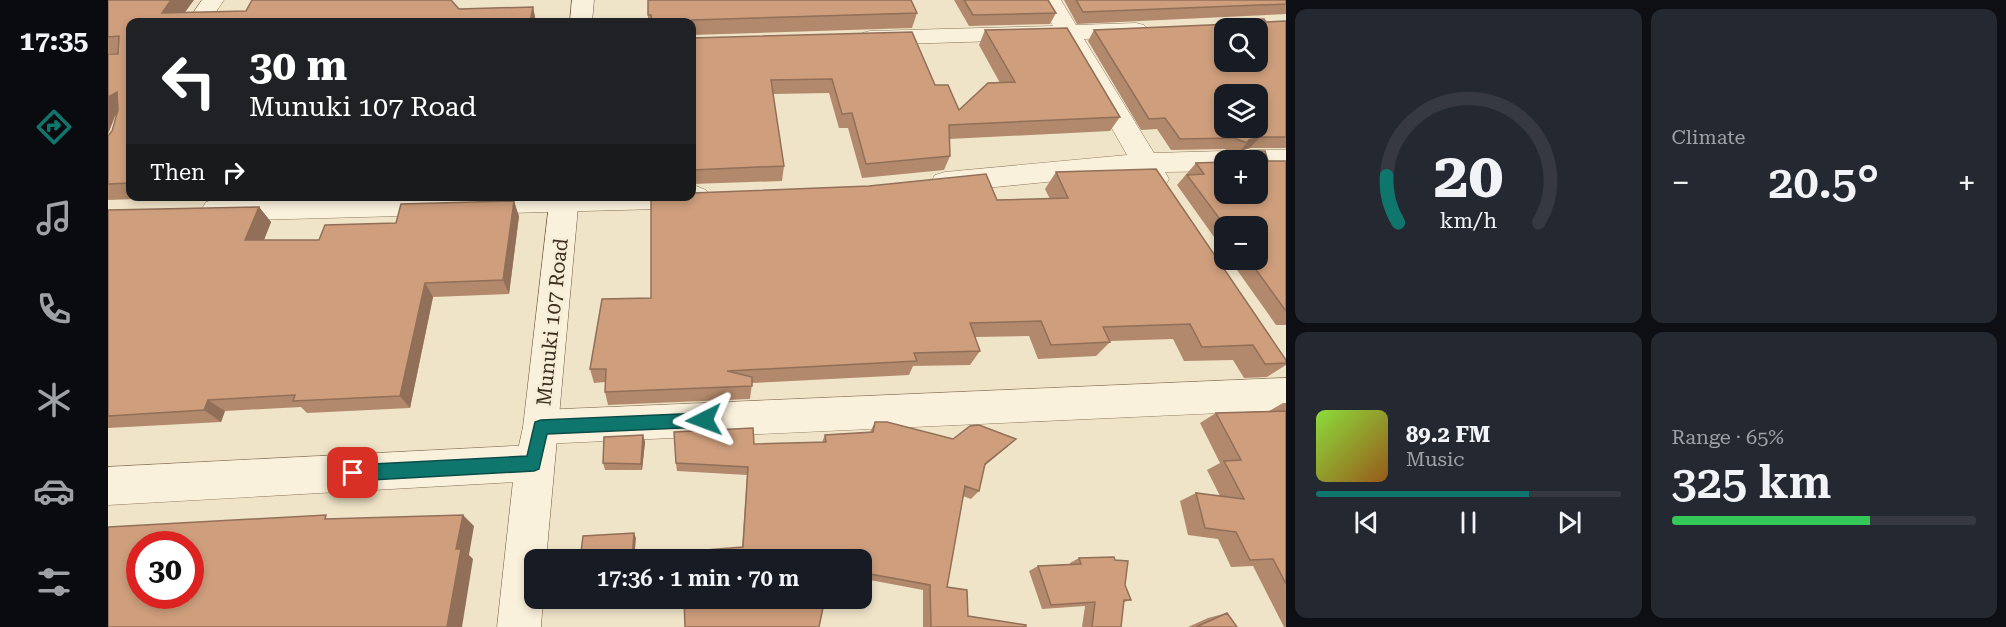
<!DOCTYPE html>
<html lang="en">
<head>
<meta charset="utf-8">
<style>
  :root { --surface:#171b24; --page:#242831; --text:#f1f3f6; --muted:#9ea1a6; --line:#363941; --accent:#0f766e }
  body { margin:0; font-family:"Roboto Serif",serif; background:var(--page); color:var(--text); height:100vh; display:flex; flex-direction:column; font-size:22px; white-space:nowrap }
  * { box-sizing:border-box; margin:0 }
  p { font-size:20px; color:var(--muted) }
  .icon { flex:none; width:33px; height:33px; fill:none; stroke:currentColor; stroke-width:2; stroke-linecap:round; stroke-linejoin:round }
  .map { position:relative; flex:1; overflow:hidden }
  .details { display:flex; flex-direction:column; gap:9px; padding:9px; background:#0d0f14; width:720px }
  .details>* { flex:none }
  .top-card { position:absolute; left:18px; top:18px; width:570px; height:183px; border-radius:12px; box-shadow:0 3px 9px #0003; background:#202124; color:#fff; overflow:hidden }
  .controls { position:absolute; left:1106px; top:18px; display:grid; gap:12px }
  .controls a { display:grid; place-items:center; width:54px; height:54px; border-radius:12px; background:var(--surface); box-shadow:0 3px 9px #0003; font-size:30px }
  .speed { position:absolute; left:18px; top:531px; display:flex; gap:12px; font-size:30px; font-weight:700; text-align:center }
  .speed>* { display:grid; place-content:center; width:78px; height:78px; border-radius:50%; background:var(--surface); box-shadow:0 3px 9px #0003; line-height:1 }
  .speed .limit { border:9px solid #d22; background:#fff; color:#111 }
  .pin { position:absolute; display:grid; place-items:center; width:51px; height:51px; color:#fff; margin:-26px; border-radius:12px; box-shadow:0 3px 9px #0006 }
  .me { position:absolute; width:66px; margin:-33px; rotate:267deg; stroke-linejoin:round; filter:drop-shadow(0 0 4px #0008) }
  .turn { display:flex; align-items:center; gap:21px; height:126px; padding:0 24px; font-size:27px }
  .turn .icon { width:78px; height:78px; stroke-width:2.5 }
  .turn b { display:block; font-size:42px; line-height:51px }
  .then { display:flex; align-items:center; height:57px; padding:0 24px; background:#0003; gap:12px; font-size:22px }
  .big { font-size:45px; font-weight:600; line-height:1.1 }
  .details .widget { flex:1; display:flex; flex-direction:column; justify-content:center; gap:9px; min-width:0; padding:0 21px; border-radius:12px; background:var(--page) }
  .details .dial { align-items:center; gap:0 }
  .dial svg { height:156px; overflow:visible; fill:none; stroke:var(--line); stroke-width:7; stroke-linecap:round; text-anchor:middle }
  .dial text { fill:var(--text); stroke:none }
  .song { display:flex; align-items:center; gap:18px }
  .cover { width:72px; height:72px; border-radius:9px; background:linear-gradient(135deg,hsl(90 70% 55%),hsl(30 70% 35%)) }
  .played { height:6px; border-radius:3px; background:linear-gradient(90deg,var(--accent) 70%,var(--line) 70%) }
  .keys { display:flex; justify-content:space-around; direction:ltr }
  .heat { display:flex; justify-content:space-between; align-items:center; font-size:33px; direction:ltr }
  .charge { height:9px; border-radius:4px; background:linear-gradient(90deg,#34c759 65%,var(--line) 0) }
  .details .tiles { flex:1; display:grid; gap:9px; grid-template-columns:repeat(2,1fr) }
  .trip { position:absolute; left:416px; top:549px; width:348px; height:60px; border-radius:12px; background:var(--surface); box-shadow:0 3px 9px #0003; font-weight:600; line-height:60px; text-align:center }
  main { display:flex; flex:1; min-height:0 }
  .tabs { display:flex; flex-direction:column; width:108px; justify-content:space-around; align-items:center; background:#090b0e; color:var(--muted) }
  .tabs .icon { width:42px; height:42px }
  .tabs .current { color:var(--accent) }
  .tabs b { font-size:27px; color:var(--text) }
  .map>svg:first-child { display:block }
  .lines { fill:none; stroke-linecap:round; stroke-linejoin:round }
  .street-casing { stroke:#8d765c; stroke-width:1 }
  .secondary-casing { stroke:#6f573f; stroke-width:1 }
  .street { fill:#faf1dc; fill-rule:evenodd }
  .secondary { fill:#faf1dc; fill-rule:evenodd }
  .wall { fill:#b2896c }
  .shaded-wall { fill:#916f58 }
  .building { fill:#cf9f7d; stroke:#916f58; stroke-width:1.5; fill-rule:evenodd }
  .route { fill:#0f766e; stroke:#0a4d48; stroke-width:1.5 }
  .labels { text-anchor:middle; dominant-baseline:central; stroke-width:6; stroke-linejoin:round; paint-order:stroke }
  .street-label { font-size:20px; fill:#3d2e20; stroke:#f7eed8 }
</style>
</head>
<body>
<main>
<nav class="tabs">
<b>17:35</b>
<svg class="icon current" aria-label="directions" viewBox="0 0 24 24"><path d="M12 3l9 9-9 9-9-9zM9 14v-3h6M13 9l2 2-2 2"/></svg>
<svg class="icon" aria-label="music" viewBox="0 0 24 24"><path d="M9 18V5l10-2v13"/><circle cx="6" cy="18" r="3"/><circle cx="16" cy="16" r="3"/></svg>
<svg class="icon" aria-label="phone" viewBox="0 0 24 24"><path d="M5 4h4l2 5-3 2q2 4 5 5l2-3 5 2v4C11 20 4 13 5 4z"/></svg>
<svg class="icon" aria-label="climate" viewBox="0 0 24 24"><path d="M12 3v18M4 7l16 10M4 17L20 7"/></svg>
<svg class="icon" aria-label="car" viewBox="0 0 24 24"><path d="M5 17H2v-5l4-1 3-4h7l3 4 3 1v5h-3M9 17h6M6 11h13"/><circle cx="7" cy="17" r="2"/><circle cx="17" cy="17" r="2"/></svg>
<svg class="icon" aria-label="filters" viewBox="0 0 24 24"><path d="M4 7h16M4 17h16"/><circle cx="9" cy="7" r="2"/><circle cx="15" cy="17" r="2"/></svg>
</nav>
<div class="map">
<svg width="1178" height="627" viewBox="0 0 1178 627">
  <rect width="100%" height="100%" fill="#f0e4c8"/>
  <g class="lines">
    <defs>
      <path id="street" d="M 94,0 L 116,0 L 101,22 L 79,22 Z
        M 931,0 L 953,0 L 968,25 L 1028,23 L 1036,25 L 1040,30 L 1036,35 L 1028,37 L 976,39 L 1046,153 L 1116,151 L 1126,154 L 1129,159 L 1132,153 L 1142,150 L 1178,150 L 1178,170 L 1149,170 L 1149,160 L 1116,160 L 1116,171 L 1057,172 L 1061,179 L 1057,186 L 1047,189 L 1037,186 L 1030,173 L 837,192 L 827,189 L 823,182 L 827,175 L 837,172 L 1019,155 L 953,39 L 762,45 L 754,43 L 750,38 L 754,33 L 762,31 L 945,26 Z
        M 588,186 L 598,190 L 602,197 L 598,204 L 588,208 L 108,221 L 98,218 L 93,210 L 98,202 L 108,199 L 208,196 L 584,196 L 584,187 Z
        M 1178,378 L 1178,410 L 433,444 L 420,439 L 415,427 L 420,415 L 433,410 Z
        M 426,445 L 440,450 L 445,463 L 440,476 L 426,481 L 0,505 L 0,467 Z"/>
      <path id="secondary" d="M 464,0 L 486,0 L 484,22 L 462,22 Z
        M 442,196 L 471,196 L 438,560 L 426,560 L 426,598 L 435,598 L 433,627 L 389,627 L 407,463 L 415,427 Z"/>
    </defs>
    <!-- street casing -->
    <use href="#street" class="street-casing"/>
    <!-- secondary casing -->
    <use href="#secondary" class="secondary-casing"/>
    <!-- street -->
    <use href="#street" class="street"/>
    <!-- secondary -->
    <use href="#secondary" class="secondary"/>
  </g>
  <!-- wall -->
  <path class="wall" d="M 0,0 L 77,13 L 351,9 L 425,7 L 428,22 L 22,22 L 22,196 L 110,196 L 0,200 L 0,136 L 4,131 L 9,116 L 7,116 L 0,134 L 0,54 L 10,53 L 0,53 Z
    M 846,0 L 940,0 L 948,13 L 942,24 L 861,26 Z
    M 956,0 L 1178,0 L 1178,14 L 969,24 Z
    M 809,13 L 804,28 L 584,35 L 584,22 L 540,22 L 540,15 Z
    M 1127,19 L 1158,22 L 1178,21 L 1178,148 L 1142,148 L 1132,151 L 1160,161 L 1178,161 L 1178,325 L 1168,325 L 1122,260 L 1149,260 L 1116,226 L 1116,251 L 1069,185 L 1088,163 L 1149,160 L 1120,160 L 1126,153 L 1116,149 L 1063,150 L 1049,129 L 1033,130 L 980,41 L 986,30 L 1123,24 Z
    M 877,30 L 1012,117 L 1002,131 L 841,139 L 842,156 L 836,170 L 754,178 L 740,128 L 731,128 L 721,93 L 665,94 L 676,166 L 674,181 L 584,184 L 584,186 L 584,38 L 827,85 L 851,110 L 892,83 L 871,45 Z
    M 948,172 L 1178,360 L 1178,365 L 1159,377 L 1136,378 L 1125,360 L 1076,361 L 1065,339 L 1002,341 L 1002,342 L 988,356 L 930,359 L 921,336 L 867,337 L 872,351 L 862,365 L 805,366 L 801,375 L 644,383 L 642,399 L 500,405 L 497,392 L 497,382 L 486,383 L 482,369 L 543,298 L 889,200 L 942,199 L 937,189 Z
    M 151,207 L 163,222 L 156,240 L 211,240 L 288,223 L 411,216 L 401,294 L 325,297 L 302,408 L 199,413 L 193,407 L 117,411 L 113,422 L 0,428 L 0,210 Z
    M 1175,403 L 1178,403 L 1178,627 L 1176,627 L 1145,566 L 1123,567 L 1110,539 L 1080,535 L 1072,501 L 1088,493 L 1112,496 L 1099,470 L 1112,463 L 1092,423 L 1108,413 L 1161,411 Z
    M 767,422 L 845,439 L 908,439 L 899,447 L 876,465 L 871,491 L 863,499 L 855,496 L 839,587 L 860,616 L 918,627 L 815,627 L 815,590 L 762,580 L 756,586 L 753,586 L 753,560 L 634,547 L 639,475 L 569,471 L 568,463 L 646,444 L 714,442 L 717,435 L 762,432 Z
    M 535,435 L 537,442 L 534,470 L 497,470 L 495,463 Z
    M 971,558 L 1017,585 L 1023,600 L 1016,602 L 1013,627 L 974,627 L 977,606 L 934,609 L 921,571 L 930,566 L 962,564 L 962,563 Z
    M 1119,613 L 1129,627 L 1080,627 L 1100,618 Z"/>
  <!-- shaded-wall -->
  <path class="shaded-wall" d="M 63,0 L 86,0 L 70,22 L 54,13 Z
    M 425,7 L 428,22 L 422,22 Z
    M 9,92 L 22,108 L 7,116 L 0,134 L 0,97 Z
    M 1152,137 L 1142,148 L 1132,151 L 1141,140 Z
    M 406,201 L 411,216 L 401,294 L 395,280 Z
    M 151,207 L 163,222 L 150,255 L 137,240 Z
    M 317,283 L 325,297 L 302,408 L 292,396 Z
    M 100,400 L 117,411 L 113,422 L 96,410 Z
    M 535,435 L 537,442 L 534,470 L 533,464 Z
    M 908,439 L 899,447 L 869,472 L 877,464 Z
    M 355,515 L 366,526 L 361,555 L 365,559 L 354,627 L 339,627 L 348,549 Z
    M 526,533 L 528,538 L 526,560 L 524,560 Z"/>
  <!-- building -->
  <path class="building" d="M 0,0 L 63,0 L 54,13 L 138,11 L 144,0 L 343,0 L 351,9 L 425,7 L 422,22 L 22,22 L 22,183 L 0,184 L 0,136 L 4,131 L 10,110 L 9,92 L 0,97 L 0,54 L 10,54 L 11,36 L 0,37 Z
    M 540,0 L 803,0 L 809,13 L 584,20 L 582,22 L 544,22 L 543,15 L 540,15 Z
    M 856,0 L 940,0 L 948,13 L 865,15 Z
    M 968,0 L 1178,0 L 1178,4 L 975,12 Z
    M 1127,19 L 1156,19 L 1158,22 L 1178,21 L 1178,137 L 1152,137 L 1141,140 L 1139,143 L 1126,138 L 1072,139 L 1057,118 L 1041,119 L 986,30 L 1124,24 ZM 1116,28 L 1149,28 L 1149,62 L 1116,62 ZM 1116,94 L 1149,94 L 1149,128 L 1116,128 Z
    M 959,28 L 1012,117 L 841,125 L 842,156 L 758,164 L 744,113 L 734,114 L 724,79 L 663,80 L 676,166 L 584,170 L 584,171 L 584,38 L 804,32 L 827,85 L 840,85 L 851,110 L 880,83 L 907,82 L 877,30 Z
    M 1128,151 L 1157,151 L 1160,161 L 1178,161 L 1178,311 L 1141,260 L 1149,260 L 1149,226 L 1117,226 L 1079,175 L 1096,174 L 1088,163 L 1116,162 L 1116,194 L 1149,194 L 1149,160 L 1128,160 Z
    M 1048,169 L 1178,360 L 1178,363 L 1157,364 L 1145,345 L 1094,347 L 1082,324 L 995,327 L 1002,342 L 943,345 L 933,321 L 862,323 L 872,351 L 806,353 L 809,361 L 619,371 L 644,377 L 644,386 L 497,392 L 498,369 L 482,369 L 494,299 L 543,298 L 543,196 L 584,196 L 584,193 L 761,186 L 878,174 L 889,200 L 960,198 L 948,172 Z
    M 406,201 L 395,280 L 317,283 L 292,396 L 185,401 L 187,395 L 100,400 L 96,410 L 0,416 L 0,210 L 151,207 L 137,240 L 211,240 L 217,225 L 288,223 L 293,204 Z
    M 1178,411 L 1178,584 L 1165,559 L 1142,560 L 1128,532 L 1097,528 L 1088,493 L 1136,499 L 1116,461 L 1133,460 L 1108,413 Z
    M 767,422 L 779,422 L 845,439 L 862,426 L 871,425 L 908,439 L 877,464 L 871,491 L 857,486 L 839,587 L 859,590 L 860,616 L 918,625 L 918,627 L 823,627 L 822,585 L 762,574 L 762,581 L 753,580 L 753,560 L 573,560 L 573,552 L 635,547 L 640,467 L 568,463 L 566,432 L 645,428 L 646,444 L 718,442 L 717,435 L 765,432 Z
    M 535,435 L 533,464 L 495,463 L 496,437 Z
    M 218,515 L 217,519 L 355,515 L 348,549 L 353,549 L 339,627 L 0,627 L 0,527 ZM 32,544 L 82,544 L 82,596 L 32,596 Z
    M 526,533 L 524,560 L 472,560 L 475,536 Z
    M 1006,557 L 1007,560 L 1020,561 L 1017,585 L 1023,600 L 1016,600 L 1013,627 L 984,627 L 987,602 L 943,605 L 930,566 L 973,564 L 971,558 Z
    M 576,598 L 717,598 L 711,627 L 577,627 Z
    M 1119,613 L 1129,627 L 1088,627 Z"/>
  <!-- route -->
  <path class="route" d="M 596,413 L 601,415 L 603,420 L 601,425 L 596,427 L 439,434 L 431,469 L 426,471 L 245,481 L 239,478 L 237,473 L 239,467 L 245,465 L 419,456 L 427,422 L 433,420 Z"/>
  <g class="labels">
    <!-- street labels -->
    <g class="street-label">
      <text transform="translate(444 322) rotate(-84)">Munuki 107 Road</text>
    </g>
  </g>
</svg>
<div class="controls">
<a><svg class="icon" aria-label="search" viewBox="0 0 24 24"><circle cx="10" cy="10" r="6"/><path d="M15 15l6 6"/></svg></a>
<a><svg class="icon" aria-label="layers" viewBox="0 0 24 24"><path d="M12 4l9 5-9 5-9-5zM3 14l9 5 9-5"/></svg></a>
<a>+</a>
<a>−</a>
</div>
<div class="speed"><div class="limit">30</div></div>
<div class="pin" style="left:245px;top:473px;background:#d93025"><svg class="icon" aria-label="arrive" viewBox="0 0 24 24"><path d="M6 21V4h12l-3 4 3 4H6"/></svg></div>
<svg class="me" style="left:596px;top:420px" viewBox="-20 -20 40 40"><path d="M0-17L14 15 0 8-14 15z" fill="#0f766e" stroke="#fff" stroke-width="4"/></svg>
<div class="trip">17:36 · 1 min · 70 m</div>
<div class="top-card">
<div class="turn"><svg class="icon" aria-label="left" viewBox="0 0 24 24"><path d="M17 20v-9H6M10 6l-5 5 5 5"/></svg><div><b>30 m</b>Munuki 107 Road</div></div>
<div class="then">Then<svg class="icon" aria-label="right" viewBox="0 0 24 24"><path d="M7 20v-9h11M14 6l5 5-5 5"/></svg></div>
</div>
</div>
<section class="details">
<div class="tiles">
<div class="widget dial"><svg viewBox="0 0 100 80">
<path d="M14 69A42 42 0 1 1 86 69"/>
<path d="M14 69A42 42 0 0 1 8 45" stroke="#0f766e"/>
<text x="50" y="56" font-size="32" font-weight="700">20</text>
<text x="50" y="72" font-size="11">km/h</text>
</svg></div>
<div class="widget"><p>Climate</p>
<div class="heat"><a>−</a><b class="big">20.5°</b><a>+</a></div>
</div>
<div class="widget">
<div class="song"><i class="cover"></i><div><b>89.2 FM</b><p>Music</p></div></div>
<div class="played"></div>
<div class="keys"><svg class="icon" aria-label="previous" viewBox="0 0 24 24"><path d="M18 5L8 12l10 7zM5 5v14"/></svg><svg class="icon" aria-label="pause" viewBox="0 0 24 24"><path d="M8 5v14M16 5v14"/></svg><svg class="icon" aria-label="next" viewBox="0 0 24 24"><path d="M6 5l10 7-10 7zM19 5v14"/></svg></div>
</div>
<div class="widget"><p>Range · 65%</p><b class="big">325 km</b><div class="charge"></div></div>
</div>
</section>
</main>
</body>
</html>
